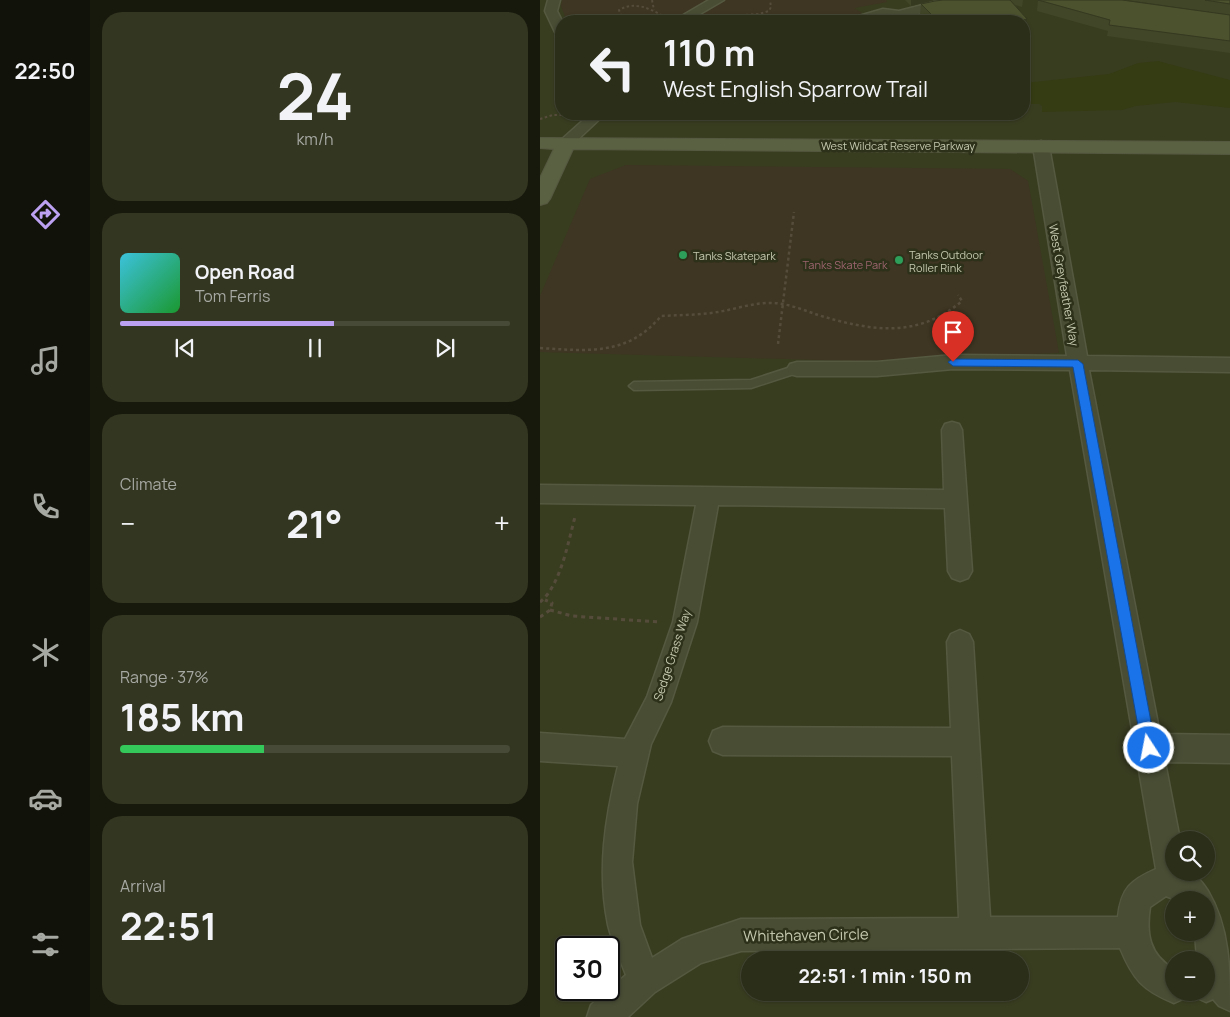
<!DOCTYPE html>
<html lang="en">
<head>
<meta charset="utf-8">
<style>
  :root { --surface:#2b2e18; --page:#333621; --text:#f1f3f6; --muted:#a6a8a2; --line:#474a37; --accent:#bca0f2 }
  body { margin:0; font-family:Manrope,sans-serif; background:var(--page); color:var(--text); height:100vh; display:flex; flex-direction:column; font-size:19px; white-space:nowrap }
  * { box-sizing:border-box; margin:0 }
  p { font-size:16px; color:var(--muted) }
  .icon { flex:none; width:28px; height:28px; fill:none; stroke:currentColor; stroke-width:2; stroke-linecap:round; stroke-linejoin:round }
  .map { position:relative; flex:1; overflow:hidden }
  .drawer { display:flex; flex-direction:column; gap:12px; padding:12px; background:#18190d; width:450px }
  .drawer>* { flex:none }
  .banner { position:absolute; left:15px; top:15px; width:475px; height:105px; border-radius:20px; box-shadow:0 1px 4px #0004,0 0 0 1px var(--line); background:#2b2e18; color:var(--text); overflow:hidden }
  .controls { position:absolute; left:625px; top:831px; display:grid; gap:10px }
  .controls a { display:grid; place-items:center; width:50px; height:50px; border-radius:50%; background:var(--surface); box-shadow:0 1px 4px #0004,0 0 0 1px var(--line); font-size:25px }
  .speed { position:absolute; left:15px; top:936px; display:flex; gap:10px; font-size:25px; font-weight:700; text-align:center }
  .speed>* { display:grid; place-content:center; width:65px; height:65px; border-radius:50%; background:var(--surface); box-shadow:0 1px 4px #0004,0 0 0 1px var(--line); line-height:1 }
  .speed .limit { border:2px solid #111; border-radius:8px; background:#fff; color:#111 }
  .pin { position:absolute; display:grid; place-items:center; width:42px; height:42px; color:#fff; margin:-51px -21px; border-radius:50% 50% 50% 0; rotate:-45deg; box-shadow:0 0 5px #0007 }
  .pin .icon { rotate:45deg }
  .me { position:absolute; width:55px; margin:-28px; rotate:349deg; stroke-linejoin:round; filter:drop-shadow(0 0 4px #0008) }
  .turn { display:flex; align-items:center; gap:18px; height:105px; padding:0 25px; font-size:22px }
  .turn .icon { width:65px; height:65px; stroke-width:2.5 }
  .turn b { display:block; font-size:35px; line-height:42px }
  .big { font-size:38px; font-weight:700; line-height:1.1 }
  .drawer .widget { flex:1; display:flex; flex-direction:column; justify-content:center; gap:8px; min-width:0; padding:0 18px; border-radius:20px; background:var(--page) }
  .drawer .dial { align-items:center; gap:0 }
  .dial b { font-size:65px; line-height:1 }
  .song { display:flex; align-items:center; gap:15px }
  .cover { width:60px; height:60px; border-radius:8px; background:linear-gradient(135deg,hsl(190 70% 55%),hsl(130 70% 35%)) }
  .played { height:5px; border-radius:2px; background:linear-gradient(90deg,var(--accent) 55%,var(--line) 55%) }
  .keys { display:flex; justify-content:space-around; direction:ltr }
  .heat { display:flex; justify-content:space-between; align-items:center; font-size:28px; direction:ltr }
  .charge { height:8px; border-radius:4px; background:linear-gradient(90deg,#34c759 37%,var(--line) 0) }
  .trip { position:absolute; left:201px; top:951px; width:288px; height:50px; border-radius:25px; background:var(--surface); box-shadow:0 1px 4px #0004,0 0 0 1px var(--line); font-weight:700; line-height:50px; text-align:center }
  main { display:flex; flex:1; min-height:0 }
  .dock { display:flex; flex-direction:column; width:90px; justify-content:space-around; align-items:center; background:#11120a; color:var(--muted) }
  .dock .icon { width:35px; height:35px }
  .dock .selected { color:var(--accent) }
  .dock b { font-size:22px; color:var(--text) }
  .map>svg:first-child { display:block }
  .green { fill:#3e3522 }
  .water { fill:#353b13 }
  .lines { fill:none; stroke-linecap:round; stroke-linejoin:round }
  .lane-casing { stroke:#555940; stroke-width:3 }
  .street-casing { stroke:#555940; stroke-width:3 }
  .secondary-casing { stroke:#555940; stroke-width:2 }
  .path-far2 { stroke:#564c3b; stroke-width:2; stroke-dasharray:2.5 2.5; stroke-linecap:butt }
  .path-far1 { stroke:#564c3b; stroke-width:2.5; stroke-dasharray:3 3; stroke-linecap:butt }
  .path { stroke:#564c3b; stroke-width:3; stroke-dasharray:4 4; stroke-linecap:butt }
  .lane { fill:#494d34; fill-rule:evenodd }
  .street { fill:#494d34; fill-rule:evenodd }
  .secondary { fill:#5a6042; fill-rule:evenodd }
  .wall { fill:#414628 }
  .shaded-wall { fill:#353920 }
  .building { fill:#4c512e; stroke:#353920 }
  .route { fill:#1a73e8; stroke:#114b97 }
  .leisure-dot { fill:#2e9e5b; stroke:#2e3119; stroke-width:2 }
  .labels { text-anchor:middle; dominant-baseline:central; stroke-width:5; stroke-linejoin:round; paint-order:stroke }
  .far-street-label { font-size:11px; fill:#c4c9af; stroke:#2e3119 }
  .far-poi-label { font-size:11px; fill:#c4c9af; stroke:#2e3119; text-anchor:start }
  .far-park-label { font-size:11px; fill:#9c646f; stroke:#2e3119 }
  .street-label { font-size:12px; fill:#c4c9af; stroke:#2e3119 }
  .near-street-label { font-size:15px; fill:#c4c9af; stroke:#2e3119 }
</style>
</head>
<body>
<main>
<nav class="dock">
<b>22:50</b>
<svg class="icon selected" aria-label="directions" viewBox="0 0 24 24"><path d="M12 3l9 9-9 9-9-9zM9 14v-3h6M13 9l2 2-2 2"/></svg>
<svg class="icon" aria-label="music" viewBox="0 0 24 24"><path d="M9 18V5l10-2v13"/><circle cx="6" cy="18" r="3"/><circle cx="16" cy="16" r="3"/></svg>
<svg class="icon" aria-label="phone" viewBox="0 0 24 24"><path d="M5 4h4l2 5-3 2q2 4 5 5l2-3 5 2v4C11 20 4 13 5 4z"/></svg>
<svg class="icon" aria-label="climate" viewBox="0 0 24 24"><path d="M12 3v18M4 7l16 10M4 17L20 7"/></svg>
<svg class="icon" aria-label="car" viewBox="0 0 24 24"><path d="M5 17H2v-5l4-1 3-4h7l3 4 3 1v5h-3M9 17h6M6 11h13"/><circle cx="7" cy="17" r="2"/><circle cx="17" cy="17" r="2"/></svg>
<svg class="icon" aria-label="filters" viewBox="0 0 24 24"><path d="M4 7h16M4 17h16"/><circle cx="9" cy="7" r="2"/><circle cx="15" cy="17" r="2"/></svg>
</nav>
<section class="drawer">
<div class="widget dial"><b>24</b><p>km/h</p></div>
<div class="widget">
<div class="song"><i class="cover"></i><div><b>Open Road</b><p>Tom Ferris</p></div></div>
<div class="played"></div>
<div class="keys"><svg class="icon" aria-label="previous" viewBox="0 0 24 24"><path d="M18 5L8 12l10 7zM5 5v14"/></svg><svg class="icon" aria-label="pause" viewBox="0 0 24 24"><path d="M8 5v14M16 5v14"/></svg><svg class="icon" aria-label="next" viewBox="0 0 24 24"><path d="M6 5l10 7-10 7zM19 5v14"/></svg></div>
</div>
<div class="widget"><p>Climate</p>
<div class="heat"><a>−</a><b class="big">21°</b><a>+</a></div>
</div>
<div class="widget"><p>Range · 37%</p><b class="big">185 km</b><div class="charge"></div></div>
<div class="widget"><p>Arrival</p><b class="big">22:51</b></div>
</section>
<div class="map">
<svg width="690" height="1017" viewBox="0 0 690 1017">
  <rect width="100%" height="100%" fill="#393d20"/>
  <!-- green -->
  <path class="green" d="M 22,0 L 346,0 L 347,2 L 314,8 L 322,13 L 297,21 L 283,21 L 242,14 L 176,21 L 27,21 L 21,6 Z
    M 86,165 L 470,169 L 488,181 L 519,353 L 316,361 L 0,352 L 0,296 L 50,179 Z"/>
  <!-- water -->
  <path class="water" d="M 618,61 L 690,80 L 690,108 L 635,102 L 596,106 L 582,110 L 502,112 L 502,106 L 499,104 L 484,104 L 484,83 L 569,74 L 598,63 Z"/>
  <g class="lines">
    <defs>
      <path id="lane" d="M 257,365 L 262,369 L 260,372 L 211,388 L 94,390 L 89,386 L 94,382 L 211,380 Z"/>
      <path id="street" d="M 8,0 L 20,0 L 17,11 L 22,21 L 21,36 L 15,32 L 5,11 Z
        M 169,0 L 184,0 L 148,21 L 133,21 Z
        M 420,0 L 466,0 L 460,4 L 394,10 L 358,19 L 348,16 L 327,21 L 310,21 L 312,18 L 343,9 L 359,11 L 394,2 Z
        M 50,114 L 65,114 L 31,146 L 21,146 L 19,143 L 21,140 Z
        M 501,141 L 506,143 L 509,146 L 547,356 L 690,358 L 690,372 L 549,370 L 620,734 L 690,735 L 690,763 L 625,762 L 640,840 L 634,840 L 634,872 C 638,872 645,871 649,872 C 657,874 664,885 668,891 C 690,928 690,970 690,1011 L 679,1006 L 673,999 L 666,1002 L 655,997 L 653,992 L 666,992 L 666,960 L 657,960 L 655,932 L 666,932 L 666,900 L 636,900 L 626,896 L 610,907 C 606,933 609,955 634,969 L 634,992 L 648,992 L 645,998 L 634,1003 C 602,990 593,979 580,948 L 201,951 L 161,963 L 115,992 L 88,1017 L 47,1017 L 51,1005 L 86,975 C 80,959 72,942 68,925 C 57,871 65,818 78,766 L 0,761 L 0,733 L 85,739 L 107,697 L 133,622 L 156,505 L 0,503 L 0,485 L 404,490 L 402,430 L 405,424 L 412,422 L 419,424 L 422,430 L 432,571 L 428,578 L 420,581 L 412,578 L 408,571 L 405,508 L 178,505 L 157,622 L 131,702 L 111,744 L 97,804 L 92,862 L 100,925 L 112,958 L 142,939 L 201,919 L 419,918 L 412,756 L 183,755 L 173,751 L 169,741 L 173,731 L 183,727 L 411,728 L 407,642 L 411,634 L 420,630 L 429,634 L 433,642 L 450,917 L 578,917 C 581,888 591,880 616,869 L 530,370 L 413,369 L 337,376 L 257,376 L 250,374 L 247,369 L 250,364 L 257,362 L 337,362 L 413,355 L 527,356 L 493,146 L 496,143 Z"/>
      <path id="secondary" d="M 0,138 L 690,142 L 690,154 L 33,149 L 10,199 L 7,203 L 0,205 L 0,178 L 14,149 L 0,148 Z"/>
    </defs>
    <!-- lane casing -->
    <use href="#lane" class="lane-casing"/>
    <!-- street casing -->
    <use href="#street" class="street-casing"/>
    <!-- secondary casing -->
    <use href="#secondary" class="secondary-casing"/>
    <!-- path-far2 -->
    <path class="path-far2" d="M 112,0 L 114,10
      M 186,16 L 219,14 L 229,11 L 231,7 L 230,0
      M 83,21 L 79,10 C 94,1 109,8 123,16
      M 0,119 L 13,115 L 29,115"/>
    <!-- path-far1 -->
    <path class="path-far1" d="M 238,344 L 254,212
      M 0,348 C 47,351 88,356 121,316 C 140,315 159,315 178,312 C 196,309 215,302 234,303 C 249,304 264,310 278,315 C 331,331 377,339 422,301 L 418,295"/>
    <!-- path -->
    <path class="path" d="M 0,602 C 21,585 28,542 35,517
      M 10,610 L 32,616 L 119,622
      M 0,617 L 10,610 L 12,603 L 5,600"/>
    <!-- lane -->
    <use href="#lane" class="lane"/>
    <!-- street -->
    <use href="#street" class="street"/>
    <!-- secondary -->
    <use href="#secondary" class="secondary"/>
  </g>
  <!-- wall -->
  <path class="wall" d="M 365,0 L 398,0 L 394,0 L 371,6 Z
    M 403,0 L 483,0 L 482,7 L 475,5 L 487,19 L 486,30 L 484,31 L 484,21 L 386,21 L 380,15 L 381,4 L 395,1 Z
    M 498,0 L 690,15 L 690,53 L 567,36 L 568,31 L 497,11 Z
    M 587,0 L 690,0 L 690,15 Z"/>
  <!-- shaded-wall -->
  <path class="shaded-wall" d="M 371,0 L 394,0 L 371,6 Z
    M 487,19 L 486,30 L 484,31 L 484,21 L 477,21 Z"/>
  <!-- building -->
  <path class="building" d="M 403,0 L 470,0 L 487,19 L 477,21 L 478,21 L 398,21 L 381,4 L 395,1 Z
    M 498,0 L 582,0 L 690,15 L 690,41 L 569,25 L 570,20 Z
    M 665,0 L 690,0 L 690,4 Z
    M 260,17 L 261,21 L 213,21 L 223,21 L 223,18 Z"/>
  <!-- route -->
  <path class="route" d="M 413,359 L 538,360 L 543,364 L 616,748 L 614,753 L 609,755 L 604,753 L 602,748 L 533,367 L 413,366 L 408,362 Z"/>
  <!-- markers -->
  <g class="leisure-dot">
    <circle cx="143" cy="255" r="5"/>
    <circle cx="359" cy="260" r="5"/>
  </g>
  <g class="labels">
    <!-- far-street labels -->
    <g class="far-street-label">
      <text x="358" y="145">West Wildcat Reserve Parkway</text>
    </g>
    <!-- far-poi labels -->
    <g class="far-poi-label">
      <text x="369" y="254">Tanks Outdoor<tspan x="369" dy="13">Roller Rink</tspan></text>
      <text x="153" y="255">Tanks Skatepark</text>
    </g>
    <!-- far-park labels -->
    <g class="far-park-label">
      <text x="305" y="264">Tanks Skate Park</text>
    </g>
    <!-- street labels -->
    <g class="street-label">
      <text transform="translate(524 285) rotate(80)">West Greyfeather Way</text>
      <text transform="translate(132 655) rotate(-72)">Sedge Grass Way</text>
    </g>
    <!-- near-street labels -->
    <g class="near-street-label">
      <text transform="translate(266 935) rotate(-1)">Whitehaven Circle</text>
    </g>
  </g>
</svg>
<div class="controls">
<a><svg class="icon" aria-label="search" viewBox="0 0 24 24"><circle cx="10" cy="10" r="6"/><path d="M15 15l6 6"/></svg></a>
<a>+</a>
<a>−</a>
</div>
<div class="speed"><div class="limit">30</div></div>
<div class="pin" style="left:413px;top:362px;background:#d93025"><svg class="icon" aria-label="arrive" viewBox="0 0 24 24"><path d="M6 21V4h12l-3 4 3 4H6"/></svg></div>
<svg class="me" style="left:609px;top:748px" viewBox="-20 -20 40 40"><circle r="17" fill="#1a73e8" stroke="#fff" stroke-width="3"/><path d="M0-11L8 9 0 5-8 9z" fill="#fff"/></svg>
<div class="trip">22:51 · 1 min · 150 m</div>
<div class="banner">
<div class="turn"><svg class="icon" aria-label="left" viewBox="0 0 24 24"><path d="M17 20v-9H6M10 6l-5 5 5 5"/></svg><div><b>110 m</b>West English Sparrow Trail</div></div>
</div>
</div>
</main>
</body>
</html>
